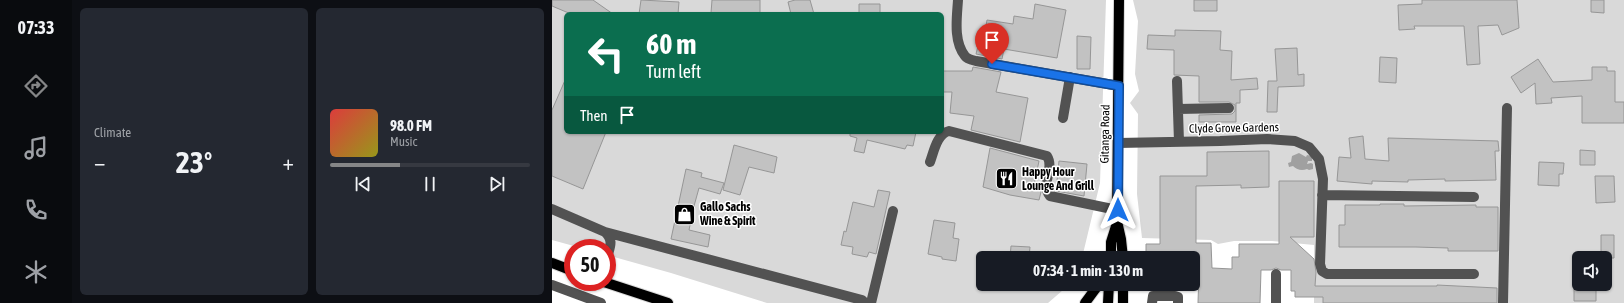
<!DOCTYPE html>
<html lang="en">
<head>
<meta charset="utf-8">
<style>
  :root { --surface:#171b24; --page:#242831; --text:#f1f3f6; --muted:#9ea1a6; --line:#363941; --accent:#858687 }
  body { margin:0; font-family:"Asap Condensed",sans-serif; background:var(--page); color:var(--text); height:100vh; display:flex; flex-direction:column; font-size:15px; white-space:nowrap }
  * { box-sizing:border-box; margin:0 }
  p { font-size:13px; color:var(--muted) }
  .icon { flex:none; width:22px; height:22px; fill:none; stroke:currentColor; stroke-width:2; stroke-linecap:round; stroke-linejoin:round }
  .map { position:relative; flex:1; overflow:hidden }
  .side { display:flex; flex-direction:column; gap:8px; padding:8px; background:#0d0f14; width:480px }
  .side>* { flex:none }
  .top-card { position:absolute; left:12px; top:12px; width:380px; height:122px; border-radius:6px; box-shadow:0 1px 3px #0004; background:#0b6e4f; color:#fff; overflow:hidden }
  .controls { position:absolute; left:1020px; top:251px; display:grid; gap:8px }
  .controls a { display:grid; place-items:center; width:40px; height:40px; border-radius:6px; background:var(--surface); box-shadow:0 1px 3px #0004; font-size:20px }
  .speed { position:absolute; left:12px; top:239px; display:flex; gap:8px; font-size:20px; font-weight:700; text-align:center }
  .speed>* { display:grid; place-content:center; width:52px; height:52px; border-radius:50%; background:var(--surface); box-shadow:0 1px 3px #0004; line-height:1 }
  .speed .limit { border:6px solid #d22; background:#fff; color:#111 }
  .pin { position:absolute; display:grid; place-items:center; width:34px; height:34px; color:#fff; margin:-41px -17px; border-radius:50% 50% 50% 0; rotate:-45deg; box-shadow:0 0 4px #0007 }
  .pin .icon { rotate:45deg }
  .me { position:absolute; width:44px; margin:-22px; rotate:0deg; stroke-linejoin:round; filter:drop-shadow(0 0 3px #0008) }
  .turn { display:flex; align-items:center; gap:14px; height:84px; padding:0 16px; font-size:18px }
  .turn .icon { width:52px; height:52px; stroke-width:2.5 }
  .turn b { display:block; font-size:28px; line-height:34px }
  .then { display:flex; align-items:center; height:38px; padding:0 16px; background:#0003; gap:8px; font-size:15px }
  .big { font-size:30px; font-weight:700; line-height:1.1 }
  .side .card { flex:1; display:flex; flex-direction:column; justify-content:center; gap:6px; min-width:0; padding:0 14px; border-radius:6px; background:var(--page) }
  .song { display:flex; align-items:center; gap:12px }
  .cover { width:48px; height:48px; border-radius:6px; background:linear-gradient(135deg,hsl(0 70% 55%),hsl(60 70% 35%)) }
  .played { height:4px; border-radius:2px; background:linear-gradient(90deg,var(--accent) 35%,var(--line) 35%) }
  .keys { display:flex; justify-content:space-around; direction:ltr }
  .heat { display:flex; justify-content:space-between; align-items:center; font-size:22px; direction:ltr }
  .side .tiles { flex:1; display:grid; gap:8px; grid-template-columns:repeat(2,1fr) }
  .trip { position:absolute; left:424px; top:251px; width:224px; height:40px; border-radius:6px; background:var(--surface); box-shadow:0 1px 3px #0004; font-weight:700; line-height:40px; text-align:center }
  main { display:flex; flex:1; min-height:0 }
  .dock { display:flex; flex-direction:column; width:72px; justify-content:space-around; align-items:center; background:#090b0e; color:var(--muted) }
  .dock .icon { width:28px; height:28px }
  .dock .current { color:var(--accent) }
  .dock b { font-size:18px; color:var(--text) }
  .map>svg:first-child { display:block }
  .green { fill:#d9d9d9; fill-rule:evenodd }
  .water { fill:#a0a0a0 }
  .building { fill:#c2c2c2; stroke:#969696 }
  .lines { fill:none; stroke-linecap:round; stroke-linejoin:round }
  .major-casing { stroke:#dbdbdb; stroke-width:12 }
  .minor { stroke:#525252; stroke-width:10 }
  .major { stroke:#000; stroke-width:10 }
  .route-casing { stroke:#114b97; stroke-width:10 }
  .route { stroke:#1a73e8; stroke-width:7 }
  .labels { text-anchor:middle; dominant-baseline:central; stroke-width:3; stroke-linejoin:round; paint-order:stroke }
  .street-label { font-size:12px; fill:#000; stroke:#fff }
  .poi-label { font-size:12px; font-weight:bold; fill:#000; stroke:#fff; text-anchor:start }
</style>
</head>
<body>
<main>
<nav class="dock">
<b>07:33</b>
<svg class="icon current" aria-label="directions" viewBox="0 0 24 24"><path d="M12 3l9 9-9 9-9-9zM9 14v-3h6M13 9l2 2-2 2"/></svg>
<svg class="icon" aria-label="music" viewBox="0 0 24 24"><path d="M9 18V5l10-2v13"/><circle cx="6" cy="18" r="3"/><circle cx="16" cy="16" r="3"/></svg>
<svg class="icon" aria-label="phone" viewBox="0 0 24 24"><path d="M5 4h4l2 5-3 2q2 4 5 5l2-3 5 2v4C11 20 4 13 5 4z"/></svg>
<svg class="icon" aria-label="climate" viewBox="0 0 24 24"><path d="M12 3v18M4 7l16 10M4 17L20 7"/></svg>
</nav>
<section class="side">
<div class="tiles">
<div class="card"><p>Climate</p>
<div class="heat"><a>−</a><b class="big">23°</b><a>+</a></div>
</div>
<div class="card">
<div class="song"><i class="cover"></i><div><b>98.0 FM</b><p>Music</p></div></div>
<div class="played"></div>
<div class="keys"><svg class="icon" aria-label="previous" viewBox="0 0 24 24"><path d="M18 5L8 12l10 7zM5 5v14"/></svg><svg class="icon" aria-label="pause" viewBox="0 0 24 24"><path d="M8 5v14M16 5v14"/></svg><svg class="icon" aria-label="next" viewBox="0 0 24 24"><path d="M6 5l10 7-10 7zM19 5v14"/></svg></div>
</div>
</div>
</section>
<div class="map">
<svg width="1072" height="303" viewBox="0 0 1072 303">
  <rect width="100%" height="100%" fill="#fff"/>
  <!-- green -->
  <path class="green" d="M 0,0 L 554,0 L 548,183 L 530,258 L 431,258 L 431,284 L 518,284 L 496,303 L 215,303 L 119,273 L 55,255 L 55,248 L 29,248 L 0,240 ZM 14,14 L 390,14 L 390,132 L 14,132 Z
    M 581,0 L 1072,0 L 1072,303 L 762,303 L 762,245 L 720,241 L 682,241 L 666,244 L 659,240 L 590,238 L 585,194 L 586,114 L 578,103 L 587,91 L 583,74 L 586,21 ZM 1027,258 L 1053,258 L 1053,284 L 1027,284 Z"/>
  <!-- water -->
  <path class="water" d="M 747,153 L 754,157 L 755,155 L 760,156 L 760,161 L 756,161 L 755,164 L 759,163 L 761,164 L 761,169 L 757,170 L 755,169 C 750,171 745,170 741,166 L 737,167 L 736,163 L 739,162 L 740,156 Z"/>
  <!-- building -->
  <path class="building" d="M 0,0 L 41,0 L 61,14 L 19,14 L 0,6 Z
    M 89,0 L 127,2 L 126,14 L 87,14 Z
    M 160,0 L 208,0 L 208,14 L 159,13 Z
    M 243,0 L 258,0 L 262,14 L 239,14 L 236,2 Z
    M 642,0 L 665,0 L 665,11 L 642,11 Z
    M 870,0 L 965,0 L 967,28 L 950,35 L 946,25 L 926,26 L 928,64 L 915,65 L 912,26 L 862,26 L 863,29 L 847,30 L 846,5 L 870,4 Z
    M 1039,0 L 1052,0 L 1052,13 L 1039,12 Z
    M 307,4 L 328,4 L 328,14 L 307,14 Z
    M 483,4 L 514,10 L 505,58 L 452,49 L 450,59 L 424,54 L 427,42 L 431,43 L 435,20 L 461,24 L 462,16 L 481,19 Z
    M 623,30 L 669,31 L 668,50 L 680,51 L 679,80 L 705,78 L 706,89 L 688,90 L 688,103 L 684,103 L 684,122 L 647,122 L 647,115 L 680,114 L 683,111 L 683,105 L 677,102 L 647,102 L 647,76 L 622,75 L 622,50 L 595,49 L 596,35 L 623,36 Z
    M 525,36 L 539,37 L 538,69 L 525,69 Z
    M 745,48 L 746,75 L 752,74 L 752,86 L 726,87 L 725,112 L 715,112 L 716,81 L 725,81 L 723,49 Z
    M 828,57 L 845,58 L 844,83 L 827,82 Z
    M 986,59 L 1001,82 L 1040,80 L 1040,67 L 1055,67 L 1055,71 L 1063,71 L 1063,102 L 1072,102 L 1072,123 L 1030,123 L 1030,96 L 999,98 L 1000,103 L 984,104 L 983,83 L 969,93 L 959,77 Z
    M 421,67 L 449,72 L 444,92 L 476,98 L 468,142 L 419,130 L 422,116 L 398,113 L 400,92 L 390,92 L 390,71 L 420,71 Z
    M 14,78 L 14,132 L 54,132 L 31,189 L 0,176 L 0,110 Z
    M 298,132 L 364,132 L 361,146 L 355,145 L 353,149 L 315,140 L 312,153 L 302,151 L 305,138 L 298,136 Z
    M 811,136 L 813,159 L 837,161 L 836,138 L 946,141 L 947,151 L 943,151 L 944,180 L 893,181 L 893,179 L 856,180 L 856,182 L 820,181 L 820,184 L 785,181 L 787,157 L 799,158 L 797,138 Z
    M 182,145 L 225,157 L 222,173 L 197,167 L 188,195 L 171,190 Z
    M 438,148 L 487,161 L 482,185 L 488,186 L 489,192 L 487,200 L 458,195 L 431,187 Z
    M 1028,150 L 1043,151 L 1043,165 L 1028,165 Z
    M 717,151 L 717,187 L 689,188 L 689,185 L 644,186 L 644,243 L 659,243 L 660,268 L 680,269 L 680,257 L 687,257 L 687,244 L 727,244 L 727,181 L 762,181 L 762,237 L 738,237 L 762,259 L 764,272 L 763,286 L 885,286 L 885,285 L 945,288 L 945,303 L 771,303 L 771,297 L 743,297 L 743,291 L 739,291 L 739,270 L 729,270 L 724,268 L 719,270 L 709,270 L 708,303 L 646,303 L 647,269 L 641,269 L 641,258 L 594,258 L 594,244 L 608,244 L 608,176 L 655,176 L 655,152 Z
    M 507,161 L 535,164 L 532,196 L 504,191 Z
    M 987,162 L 1012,163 L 1011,174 L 1007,174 L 1007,186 L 986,185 Z
    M 134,169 L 150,173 L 149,177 L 172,183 L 168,194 L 147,188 L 142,206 L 137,230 L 158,235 L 156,247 L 119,239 Z
    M 1043,176 L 1062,176 L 1063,202 L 1044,203 Z
    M 326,190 L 338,192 L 324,254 L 317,252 L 315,257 L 300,254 L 301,247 L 289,245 L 292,231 L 294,232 L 301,202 L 322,207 Z
    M 828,204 L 852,204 L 852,206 L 924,205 L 924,207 L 946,207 L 946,251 L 896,251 L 896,248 L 864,247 L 787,247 L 787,225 L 793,225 L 793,205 L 828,205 Z
    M 382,220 L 403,223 L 401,238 L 407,239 L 404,261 L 390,259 L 390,257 L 376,254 Z
    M 1049,235 L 1062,235 L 1062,258 L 1049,258 Z
    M 459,246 L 478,247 L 477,258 L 458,258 Z
    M 1022,284 L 1044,284 L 1044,301 L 1022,301 Z"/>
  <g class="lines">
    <defs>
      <path id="major" d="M 567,0 L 565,221 L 569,239 L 571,258
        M 559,258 L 559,242 L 565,223
        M 0,263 L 21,271
        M 52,282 L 116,303
        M 571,284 L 571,303
        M 533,303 L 547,284
        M 556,303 L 557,284"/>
    </defs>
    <!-- major casing -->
    <use href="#major" class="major-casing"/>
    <!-- minor -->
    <path class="minor" d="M 406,0 C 405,17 401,41 413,56 C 415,59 420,60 424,61 L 567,86
      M 625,81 L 627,142
      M 626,109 L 677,108
      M 511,118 L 518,77
      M 566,143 L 668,141 L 715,139 L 743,141 L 757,147 L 767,159 L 771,179 L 768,264 L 770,271 L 775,274 L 922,274
      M 378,162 C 382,151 385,134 397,131 L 495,156 C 503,169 488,184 498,196 L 565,210
      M 770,195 L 922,197
      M 0,209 L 53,232 C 62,241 58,246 55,258
      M 53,232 L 310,300 L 313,303
      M 724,274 L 724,303
      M 0,285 L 49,303
      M 319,303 L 341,211
      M 600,303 L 601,296 L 623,296 L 626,297 L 626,303
      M 951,303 L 955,108"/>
    <!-- major -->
    <use href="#major" class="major"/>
  </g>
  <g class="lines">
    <defs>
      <path id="route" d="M 440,64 L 567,86 L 566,210"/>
    </defs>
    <!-- route casing -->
    <use href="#route" class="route-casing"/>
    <!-- route -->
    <use href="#route" class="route"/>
  </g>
  <!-- icons -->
  <defs>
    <symbol id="restaurant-square" viewBox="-11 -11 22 22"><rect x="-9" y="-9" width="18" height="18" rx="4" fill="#000" stroke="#fff"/><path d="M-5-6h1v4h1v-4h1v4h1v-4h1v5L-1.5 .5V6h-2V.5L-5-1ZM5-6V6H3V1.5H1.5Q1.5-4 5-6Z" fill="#fff"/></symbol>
    <symbol id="shop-square" viewBox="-11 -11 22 22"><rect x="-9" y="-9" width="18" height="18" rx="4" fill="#000" stroke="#fff"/><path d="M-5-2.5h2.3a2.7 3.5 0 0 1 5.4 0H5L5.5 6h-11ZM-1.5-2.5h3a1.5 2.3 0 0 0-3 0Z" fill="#fff"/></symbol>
  </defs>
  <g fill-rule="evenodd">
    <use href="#restaurant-square" x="442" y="166" width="25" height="25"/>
    <use href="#shop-square" x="120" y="202" width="25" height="25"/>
  </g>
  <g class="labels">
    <!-- street labels -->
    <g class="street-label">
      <text transform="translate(682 128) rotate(-1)">Clyde Grove Gardens</text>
      <text transform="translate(553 134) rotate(-89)">Gitanga Road</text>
    </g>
    <!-- poi labels -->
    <g class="poi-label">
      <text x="470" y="172">Happy Hour<tspan x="470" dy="14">Lounge And Grill</tspan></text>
      <text x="148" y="207">Gallo Sachs<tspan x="148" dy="14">Wine &amp; Spirit</tspan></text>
    </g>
  </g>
</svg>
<div class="controls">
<a><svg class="icon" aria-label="sound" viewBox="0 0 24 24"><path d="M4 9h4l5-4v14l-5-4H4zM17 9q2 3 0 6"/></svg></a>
</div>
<div class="speed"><div class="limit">50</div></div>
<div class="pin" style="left:440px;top:64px;background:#d93025"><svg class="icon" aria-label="arrive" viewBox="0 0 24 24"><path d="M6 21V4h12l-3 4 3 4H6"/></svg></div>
<svg class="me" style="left:566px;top:210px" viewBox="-20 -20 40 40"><path d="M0-17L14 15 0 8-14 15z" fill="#1a73e8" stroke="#fff" stroke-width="4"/></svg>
<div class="trip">07:34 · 1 min · 130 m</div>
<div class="top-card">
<div class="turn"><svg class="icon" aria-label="left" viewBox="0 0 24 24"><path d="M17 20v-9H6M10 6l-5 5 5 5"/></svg><div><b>60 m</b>Turn left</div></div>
<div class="then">Then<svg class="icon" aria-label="arrive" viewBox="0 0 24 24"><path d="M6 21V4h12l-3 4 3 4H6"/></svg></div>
</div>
</div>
</main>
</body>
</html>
